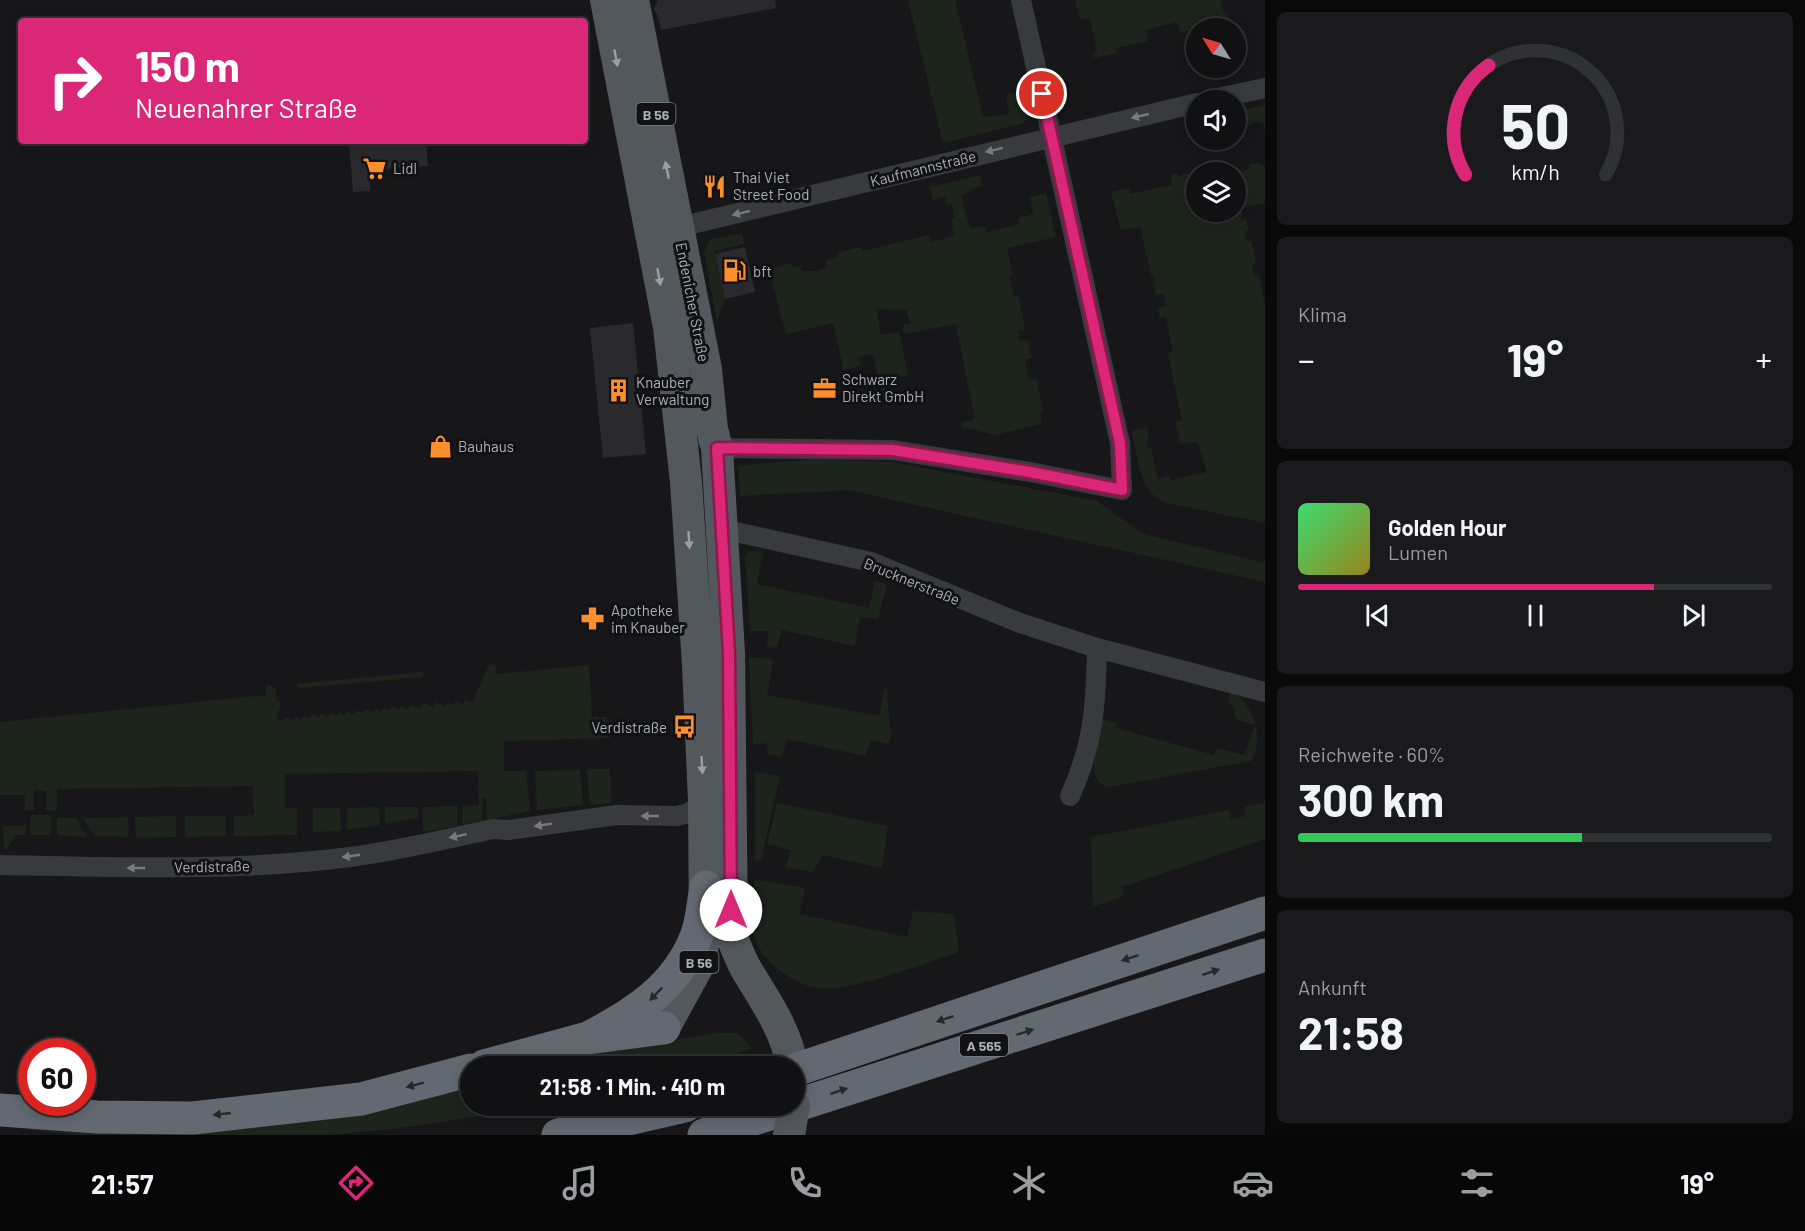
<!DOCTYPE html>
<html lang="de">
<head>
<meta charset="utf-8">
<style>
  :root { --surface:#111113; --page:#1a1a1c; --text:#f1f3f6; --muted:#9c9da0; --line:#303133; --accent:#db2777 }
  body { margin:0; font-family:Barlow,sans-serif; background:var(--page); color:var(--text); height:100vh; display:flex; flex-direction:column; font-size:22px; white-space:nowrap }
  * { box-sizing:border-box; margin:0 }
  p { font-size:20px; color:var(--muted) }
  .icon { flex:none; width:33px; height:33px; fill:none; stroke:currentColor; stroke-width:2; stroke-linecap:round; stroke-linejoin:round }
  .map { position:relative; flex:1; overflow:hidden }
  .drawer { display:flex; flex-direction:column; gap:12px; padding:12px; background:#09090a; width:540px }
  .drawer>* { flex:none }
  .top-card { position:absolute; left:18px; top:18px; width:570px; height:126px; border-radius:6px; box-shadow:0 3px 15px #0003,0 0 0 2px var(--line); background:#db2777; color:#fff; overflow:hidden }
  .needle { width:39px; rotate:307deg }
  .buttons { position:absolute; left:1186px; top:18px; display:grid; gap:12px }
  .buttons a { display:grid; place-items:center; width:60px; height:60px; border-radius:50%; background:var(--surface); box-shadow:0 3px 15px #0003,0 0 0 2px var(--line); font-size:30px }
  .speed { position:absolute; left:18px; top:1038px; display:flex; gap:12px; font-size:30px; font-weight:700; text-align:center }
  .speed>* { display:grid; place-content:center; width:78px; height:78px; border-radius:50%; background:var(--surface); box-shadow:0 3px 15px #0003,0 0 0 2px var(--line); line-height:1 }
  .speed .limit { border:9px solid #d22; background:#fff; color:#111 }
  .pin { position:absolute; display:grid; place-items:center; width:51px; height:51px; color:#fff; margin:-26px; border:3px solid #fff; border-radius:50%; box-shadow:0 2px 6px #0007 }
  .me { position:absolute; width:66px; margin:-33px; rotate:0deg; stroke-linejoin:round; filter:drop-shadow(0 0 4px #0008) }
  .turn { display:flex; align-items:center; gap:21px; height:126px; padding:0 18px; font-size:27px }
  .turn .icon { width:78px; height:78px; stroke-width:2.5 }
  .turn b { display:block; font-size:42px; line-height:51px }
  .big { font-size:45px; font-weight:700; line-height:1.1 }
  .drawer .tile { flex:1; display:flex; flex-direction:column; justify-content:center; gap:9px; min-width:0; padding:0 21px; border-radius:9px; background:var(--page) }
  .drawer .dial { align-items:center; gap:0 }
  .dial svg { height:156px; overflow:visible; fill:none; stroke:var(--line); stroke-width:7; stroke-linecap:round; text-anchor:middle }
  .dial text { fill:var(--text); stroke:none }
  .song { display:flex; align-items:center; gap:18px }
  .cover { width:72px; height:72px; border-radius:9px; background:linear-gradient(135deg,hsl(140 70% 55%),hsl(50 70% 35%)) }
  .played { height:6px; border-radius:3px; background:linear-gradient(90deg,var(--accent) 75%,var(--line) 75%) }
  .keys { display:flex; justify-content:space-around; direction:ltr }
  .heat { display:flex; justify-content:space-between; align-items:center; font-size:33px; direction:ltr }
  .charge { height:9px; border-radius:4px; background:linear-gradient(90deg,#34c759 60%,var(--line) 0) }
  .trip { position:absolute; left:460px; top:1056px; width:345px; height:60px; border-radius:30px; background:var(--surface); box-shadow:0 3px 15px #0003,0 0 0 2px var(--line); font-weight:700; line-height:60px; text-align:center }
  .tabs { display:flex; height:96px; justify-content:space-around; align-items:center; background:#070708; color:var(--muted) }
  .tabs .icon { width:42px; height:42px }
  .tabs .on { color:var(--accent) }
  .tabs b { font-size:27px; color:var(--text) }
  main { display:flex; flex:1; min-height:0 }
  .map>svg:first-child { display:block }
  .green { fill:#1d241c }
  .building { fill:#2a2a2d }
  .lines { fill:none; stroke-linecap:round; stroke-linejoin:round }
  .street { stroke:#383a3e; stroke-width:20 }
  .primary { stroke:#53585d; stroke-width:32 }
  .highway { stroke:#636970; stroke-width:33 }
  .primary-bridge { stroke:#53585d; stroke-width:32 }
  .oneway { fill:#979fa7 }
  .oneway2 { fill:#767b82 }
  .oneway3 { fill:#26282b }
  .route-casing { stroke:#8e194d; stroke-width:15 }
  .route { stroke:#db2777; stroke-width:10 }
  .labels { text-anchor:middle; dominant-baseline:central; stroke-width:6; stroke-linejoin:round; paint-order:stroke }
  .shield { fill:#121214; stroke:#7b8188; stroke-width:1.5 }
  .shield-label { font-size:14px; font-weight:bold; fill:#a8b1ba }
  .poi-label { font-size:15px; fill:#a8b1ba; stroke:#121214; text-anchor:start }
  .street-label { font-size:15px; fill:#a8b1ba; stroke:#121214 }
</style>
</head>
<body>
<main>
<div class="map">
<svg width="1265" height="1135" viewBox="0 0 1265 1135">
  <rect width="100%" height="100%" fill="#171719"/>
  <!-- green -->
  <path class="green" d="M 908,0 L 955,0 L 983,117 L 1006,115 L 1009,111 L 1006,95 L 1023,90 L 1028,111 L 1024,123 L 943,143 Z
    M 1075,0 L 1221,0 L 1224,13 L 1227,12 L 1230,20 L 1211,22 L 1213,28 L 1200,28 L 1180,33 L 1177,22 L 1146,30 L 1148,41 L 1116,48 L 1117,53 L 1094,58 L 1093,52 L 1097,51 L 1090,18 L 1080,20 Z
    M 1265,105 L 1265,132 L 1263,123 L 1252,121 L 1251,125 L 1236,128 L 1236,112 Z
    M 1260,163 L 1261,166 L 1265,165 L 1265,203 L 1240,208 L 1242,219 L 1246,219 L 1249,230 L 1245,231 L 1247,242 L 1251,241 L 1256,263 L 1252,264 L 1254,276 L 1259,275 L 1265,306 L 1265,523 L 1166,503 C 1138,493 1138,457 1132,431 L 1147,428 L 1149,439 L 1146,440 L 1148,448 L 1151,448 L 1158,479 L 1169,476 L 1171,480 L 1207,472 L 1197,441 L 1180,444 L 1175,422 L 1182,420 L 1168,353 L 1173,352 L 1166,317 L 1160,318 L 1158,308 L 1166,306 L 1164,294 L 1155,295 L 1154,275 L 1151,275 L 1140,227 L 1121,230 L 1111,192 L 1129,188 L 1130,194 L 1172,185 L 1171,175 L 1177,173 L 1178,176 L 1203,171 L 1203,172 L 1197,172 L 1197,212 L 1236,212 L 1236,172 L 1217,172 L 1238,168 L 1239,172 L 1249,169 L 1249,165 Z
    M 980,175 L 983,189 L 981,186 L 971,189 L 971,192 L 961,195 L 970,229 L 985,226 L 987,232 L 1019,224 L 1018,218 L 1033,214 L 1030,197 L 1046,193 L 1056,237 L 1007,248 L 1013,275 L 1009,276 L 1014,297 L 1018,296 L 1025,329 L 1018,331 L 1020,341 L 1028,340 L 1032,358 L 1025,360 L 1029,380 L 1036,379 L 1044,412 L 1040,414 L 1042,424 L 994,435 L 963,427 L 961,422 L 972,421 L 974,415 L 956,324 L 904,334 L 903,325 L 910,323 L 906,310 L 876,309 L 881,335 L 899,331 L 908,375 L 890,379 L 893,393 L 882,396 L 873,354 L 859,357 L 861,366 L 844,370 L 833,323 L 786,334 L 769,269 L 792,263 L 793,268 L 800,266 L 802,271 L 817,271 L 827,267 L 826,260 L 838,257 L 837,253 L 860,247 L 862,251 L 929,235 L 931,242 L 954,236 L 951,219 L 955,218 L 952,204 L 947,205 L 945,197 L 933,200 L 930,187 Z
    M 742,233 L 744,244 L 714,251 L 725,299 L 717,321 L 704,253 L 709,240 Z
    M 813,459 L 892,462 L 1097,501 L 1143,534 L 1265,563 L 1265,582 L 848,490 L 740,496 L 738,466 Z
    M 749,551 L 763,552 L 757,584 L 869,608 L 875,581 L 887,584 L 878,619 L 860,617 L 855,646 L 782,630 L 777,648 L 767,647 L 768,631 L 750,631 L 745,557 Z
    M 760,657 L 773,660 L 767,695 L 879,716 L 886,683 L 891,736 L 889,744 L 871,740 L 865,756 L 787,739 L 782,756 L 768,755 L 767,743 L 753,745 L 749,658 Z
    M 495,664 L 497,674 L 589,665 L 592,717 L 606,717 L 610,738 L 504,741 L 504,771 L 526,771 L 530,811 L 487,820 L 487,799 L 483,798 L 482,821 L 462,824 L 463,806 L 479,805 L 478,771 L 285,774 L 285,808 L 297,808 L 297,835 L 234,836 L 234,816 L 254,815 L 253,786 L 57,789 L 57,810 L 46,810 L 46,791 L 34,790 L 34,810 L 25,810 L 25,795 L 0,795 L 0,722 L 266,695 L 266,686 L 272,686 L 276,690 L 276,700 L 282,703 L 276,718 L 283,721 L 285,717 L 292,720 L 294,717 L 301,720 L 303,716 L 310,719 L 312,714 L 319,717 L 321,713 L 328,717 L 330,713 L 337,716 L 339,712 L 346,715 L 347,711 L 354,715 L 356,710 L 363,713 L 365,709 L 372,712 L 374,709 L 381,712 L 383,708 L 390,711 L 392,707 L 399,710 L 401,706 L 407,709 L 410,704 L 420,708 L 423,702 L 433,707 L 435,702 L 445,706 L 447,702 L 454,705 L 456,701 L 463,704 L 465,700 L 472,703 L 489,665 Z
    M 423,672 L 423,677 L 300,688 L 294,684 Z
    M 1231,692 C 1254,701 1265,743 1251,761 L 1109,787 C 1082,781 1099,738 1102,719 L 1117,723 L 1116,728 L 1214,755 L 1216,748 L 1244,755 L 1255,725 L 1236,719 L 1233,705 L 1227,703 Z
    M 587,769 L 610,769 L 611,803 L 590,805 Z
    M 580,770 L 583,805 L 537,810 L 535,771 Z
    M 755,772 L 780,776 L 761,861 L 755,860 Z
    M 777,803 L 888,826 L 882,868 L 823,855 L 812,872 L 786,867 L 791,850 L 767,844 Z
    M 1265,803 L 1265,839 L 1122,887 L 1124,896 L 1093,907 L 1091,837 L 1229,810 L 1231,819 L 1246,816 L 1244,807 Z
    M 457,806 L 457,826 L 423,832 L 423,807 Z
    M 379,807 L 380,825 L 347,830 L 347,808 Z
    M 385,807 L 418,807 L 418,818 L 385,824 Z
    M 313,808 L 340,808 L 341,831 L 313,832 Z
    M 31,815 L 51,815 L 51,835 L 30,835 Z
    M 176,816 L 176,837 L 136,838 L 135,817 Z
    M 185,816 L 226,816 L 226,836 L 185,837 Z
    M 128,817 L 128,837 L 94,836 L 83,818 Z
    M 57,818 L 76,818 L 87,837 L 57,835 Z
    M 26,825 L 25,835 L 17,835 L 6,849 L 4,850 L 3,826 Z
    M 754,879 L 805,888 L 799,914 L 907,937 L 913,911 L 954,914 L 959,952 C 925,963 849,993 817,988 C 802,985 788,978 777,968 C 769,962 761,953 757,943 C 748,925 753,899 754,879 Z
    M 715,1033 L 738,1033 L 752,1049 L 696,1066 L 549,1066 L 605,1052 Z
    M 471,1087 L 471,1106 L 548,1106 L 393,1129 L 327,1135 L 78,1135 L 22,1129 L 190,1131 Z"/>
  <!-- building -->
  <path class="building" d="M 658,0 L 775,0 L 776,8 L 661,30 L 658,17 L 654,9 Z
    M 349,141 L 426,141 L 428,166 L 369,170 L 370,191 L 353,192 Z
    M 745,247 L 755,292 L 725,299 L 715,254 Z
    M 633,323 L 646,454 L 603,458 L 590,328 Z"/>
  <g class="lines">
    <!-- street -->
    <path class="street" d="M 1208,100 L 1265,88
      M 668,227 L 679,227 L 1197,103
      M 708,442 L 717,448 L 893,450 L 1030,472 L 1122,490 L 1120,443 L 1021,0
      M 722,529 L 871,562 L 1020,623 L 1097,648 L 1265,692
      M 1070,796 C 1094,744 1096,703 1097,648
      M 0,865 C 116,867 234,872 350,857 C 398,851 446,839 493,829 L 508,830 L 617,815 L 677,816 L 689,813 L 704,801"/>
    <!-- primary -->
    <path class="primary" d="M 606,0 L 669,327 L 686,482 L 698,665 L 704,801 L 705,936 L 699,964 L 664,1028
      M 633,0 L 706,369 L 712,429 L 717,448 L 729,653 L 732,932
      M 721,913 C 731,931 736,951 746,969 C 764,999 787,1031 792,1066"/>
    <!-- highway -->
    <path class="highway" d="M 588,1038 C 634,1014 676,988 696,937 C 702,922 703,903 706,887
      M 484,1066 L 588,1038 L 664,1028
      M 795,1070 L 1265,913
      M 0,1110 L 97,1117 L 193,1118 L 361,1099 L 471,1070
      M 558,1135 L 685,1106
      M 704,1135 L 1265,955"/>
    <!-- primary-bridge -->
    <path class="primary-bridge" d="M 789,1135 L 794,1106"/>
  </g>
  <!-- one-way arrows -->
  <defs><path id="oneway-solid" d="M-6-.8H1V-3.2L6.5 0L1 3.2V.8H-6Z" transform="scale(1.5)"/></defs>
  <g class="oneway">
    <use href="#oneway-solid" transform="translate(616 58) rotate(79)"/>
    <use href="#oneway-solid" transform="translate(667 170) rotate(-101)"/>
    <use href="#oneway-solid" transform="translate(659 277) rotate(79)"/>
    <use href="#oneway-solid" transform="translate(689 540) rotate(87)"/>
    <use href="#oneway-solid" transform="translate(702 765) rotate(87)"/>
  </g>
  <g class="oneway2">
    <use href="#oneway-solid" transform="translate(1140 116) rotate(167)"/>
    <use href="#oneway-solid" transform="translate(994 150) rotate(166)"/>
    <use href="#oneway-solid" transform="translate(741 213) rotate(167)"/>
    <use href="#oneway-solid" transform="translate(650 816) rotate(-180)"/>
    <use href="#oneway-solid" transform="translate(543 825) rotate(171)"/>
    <use href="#oneway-solid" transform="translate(458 836) rotate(168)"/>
    <use href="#oneway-solid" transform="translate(351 856) rotate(172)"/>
    <use href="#oneway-solid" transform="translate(136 868) rotate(-180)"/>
  </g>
  <g class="oneway3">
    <use href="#oneway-solid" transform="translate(1130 958) rotate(162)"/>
    <use href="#oneway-solid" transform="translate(1211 972) rotate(-18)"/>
    <use href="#oneway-solid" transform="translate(656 994) rotate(134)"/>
    <use href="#oneway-solid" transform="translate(945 1019) rotate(162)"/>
    <use href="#oneway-solid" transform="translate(1025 1032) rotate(-18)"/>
    <use href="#oneway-solid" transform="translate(415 1085) rotate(165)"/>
    <use href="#oneway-solid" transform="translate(839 1091) rotate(-18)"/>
    <use href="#oneway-solid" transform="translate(222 1114) rotate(174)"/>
  </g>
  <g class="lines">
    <defs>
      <path id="route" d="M 731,910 L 729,653 L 717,448 L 893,450 L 1030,472 L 1122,490 L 1120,443 L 1042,94"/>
    </defs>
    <!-- route casing -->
    <use href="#route" class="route-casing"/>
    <!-- route -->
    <use href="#route" class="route"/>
  </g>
  <!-- icons -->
  <defs>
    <symbol id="supermarket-bare" viewBox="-9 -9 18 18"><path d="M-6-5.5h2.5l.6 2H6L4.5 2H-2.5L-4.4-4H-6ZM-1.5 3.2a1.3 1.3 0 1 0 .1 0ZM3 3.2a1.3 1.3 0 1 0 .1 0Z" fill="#fc8e2c" stroke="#121214" stroke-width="2.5" paint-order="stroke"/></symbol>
    <symbol id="restaurant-bare" viewBox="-9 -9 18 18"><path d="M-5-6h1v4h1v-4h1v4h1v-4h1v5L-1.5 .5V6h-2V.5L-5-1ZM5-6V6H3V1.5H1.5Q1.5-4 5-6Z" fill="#fc8e2c" stroke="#121214" stroke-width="2.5" paint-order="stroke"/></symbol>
    <symbol id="fuel-bare" viewBox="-9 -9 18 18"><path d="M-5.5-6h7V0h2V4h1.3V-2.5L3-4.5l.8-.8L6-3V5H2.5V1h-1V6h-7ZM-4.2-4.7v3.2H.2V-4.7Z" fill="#fc8e2c" stroke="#121214" stroke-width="2.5" paint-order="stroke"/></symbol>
    <symbol id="office-bare" viewBox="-9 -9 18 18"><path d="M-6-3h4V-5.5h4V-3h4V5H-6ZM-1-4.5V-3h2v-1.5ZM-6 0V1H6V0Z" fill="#fc8e2c" stroke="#121214" stroke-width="2.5" paint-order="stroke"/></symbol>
    <symbol id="building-bare" viewBox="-9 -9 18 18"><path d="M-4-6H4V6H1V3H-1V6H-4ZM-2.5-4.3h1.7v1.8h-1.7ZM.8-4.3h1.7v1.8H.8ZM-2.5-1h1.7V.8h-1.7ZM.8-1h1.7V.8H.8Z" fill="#fc8e2c" stroke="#121214" stroke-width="2.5" paint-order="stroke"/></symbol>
    <symbol id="shop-bare" viewBox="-9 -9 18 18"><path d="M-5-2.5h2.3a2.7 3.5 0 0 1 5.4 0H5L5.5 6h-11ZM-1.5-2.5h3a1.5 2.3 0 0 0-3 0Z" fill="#fc8e2c" stroke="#121214" stroke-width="2.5" paint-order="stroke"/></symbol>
    <symbol id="pharmacy-bare" viewBox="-9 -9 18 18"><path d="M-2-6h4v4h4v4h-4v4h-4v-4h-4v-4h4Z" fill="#fc8e2c" stroke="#121214" stroke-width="2.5" paint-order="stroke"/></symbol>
    <symbol id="bus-bare" viewBox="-9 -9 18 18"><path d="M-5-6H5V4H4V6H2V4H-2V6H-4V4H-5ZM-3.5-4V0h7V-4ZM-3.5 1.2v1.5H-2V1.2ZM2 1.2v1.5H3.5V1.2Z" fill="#fc8e2c" stroke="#121214" stroke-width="2.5" paint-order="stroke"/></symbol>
  </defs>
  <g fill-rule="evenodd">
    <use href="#supermarket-bare" x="358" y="152" width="33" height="33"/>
    <use href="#restaurant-bare" x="698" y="170" width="33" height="33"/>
    <use href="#fuel-bare" x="718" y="254" width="33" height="33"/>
    <use href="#office-bare" x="808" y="372" width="33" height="33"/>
    <use href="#building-bare" x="602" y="374" width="33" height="33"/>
    <use href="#shop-bare" x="424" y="430" width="33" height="33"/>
    <use href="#pharmacy-bare" x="576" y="602" width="33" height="33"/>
    <use href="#bus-bare" x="668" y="710" width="33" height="33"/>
  </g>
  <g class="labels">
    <!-- shield labels -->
    <g class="shield">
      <rect x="636.5" y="103" width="39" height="22" rx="4.5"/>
      <rect x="679.5" y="951" width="39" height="22" rx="4.5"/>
      <rect x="960" y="1034" width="48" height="22" rx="4.5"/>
    </g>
    <g class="shield-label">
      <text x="656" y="114">B 56</text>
      <text x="699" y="962">B 56</text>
      <text x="984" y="1045">A 565</text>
    </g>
    <!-- poi labels -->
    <g class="poi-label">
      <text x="393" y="168">Lidl</text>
      <text x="733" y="177">Thai Viet<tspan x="733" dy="17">Street Food</tspan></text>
      <text x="753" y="271">bft</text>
      <text x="842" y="379">Schwarz<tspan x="842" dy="17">Direkt GmbH</tspan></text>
      <text x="636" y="382">Knauber<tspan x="636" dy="17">Verwaltung</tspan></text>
      <text x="458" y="446">Bauhaus</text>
      <text x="611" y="610">Apotheke<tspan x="611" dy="17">im Knauber</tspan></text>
      <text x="667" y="727" text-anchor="end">Verdistraße</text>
    </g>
    <!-- street labels -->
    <g class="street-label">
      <text transform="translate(923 168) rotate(-14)">Kaufmannstraße</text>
      <text transform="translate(693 302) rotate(79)">Endenicher Straße</text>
      <text transform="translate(912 581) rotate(22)">Brucknerstraße</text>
      <text transform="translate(212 866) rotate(-1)">Verdistraße</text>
    </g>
  </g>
</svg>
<div class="buttons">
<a><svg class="needle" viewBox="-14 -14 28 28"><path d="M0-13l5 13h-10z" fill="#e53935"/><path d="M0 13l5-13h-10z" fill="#9c9da0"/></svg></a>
<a><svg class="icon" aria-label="sound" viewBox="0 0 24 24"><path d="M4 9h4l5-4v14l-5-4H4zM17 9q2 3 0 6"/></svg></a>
<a><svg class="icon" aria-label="layers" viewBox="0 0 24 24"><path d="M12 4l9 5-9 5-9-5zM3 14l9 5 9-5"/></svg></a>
</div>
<div class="speed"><div class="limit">60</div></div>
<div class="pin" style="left:1042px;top:94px;background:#d93025"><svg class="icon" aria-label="arrive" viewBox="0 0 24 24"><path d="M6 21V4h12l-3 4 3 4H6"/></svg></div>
<svg class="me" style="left:731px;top:910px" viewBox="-20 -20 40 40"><circle r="19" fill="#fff"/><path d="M0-13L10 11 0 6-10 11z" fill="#db2777"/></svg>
<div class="trip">21:58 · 1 Min. · 410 m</div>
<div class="top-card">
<div class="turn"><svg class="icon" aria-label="right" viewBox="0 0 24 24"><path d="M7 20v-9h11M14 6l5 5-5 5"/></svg><div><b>150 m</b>Neuenahrer Straße</div></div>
</div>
</div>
<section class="drawer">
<div class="tile dial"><svg viewBox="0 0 100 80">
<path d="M14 69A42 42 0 1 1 86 69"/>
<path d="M14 69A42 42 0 0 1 26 13" stroke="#db2777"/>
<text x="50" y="56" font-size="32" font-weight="700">50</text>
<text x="50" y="72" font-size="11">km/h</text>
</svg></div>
<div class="tile"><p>Klima</p>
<div class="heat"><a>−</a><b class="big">19°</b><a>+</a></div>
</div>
<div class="tile">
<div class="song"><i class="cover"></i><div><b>Golden Hour</b><p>Lumen</p></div></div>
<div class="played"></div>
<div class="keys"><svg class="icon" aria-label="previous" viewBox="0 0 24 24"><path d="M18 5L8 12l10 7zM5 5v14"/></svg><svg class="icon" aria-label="pause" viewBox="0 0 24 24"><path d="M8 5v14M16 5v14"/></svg><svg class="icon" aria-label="next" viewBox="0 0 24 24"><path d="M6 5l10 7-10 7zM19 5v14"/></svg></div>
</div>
<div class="tile"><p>Reichweite · 60%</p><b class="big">300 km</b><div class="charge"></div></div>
<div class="tile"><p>Ankunft</p><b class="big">21:58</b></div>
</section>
</main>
<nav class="tabs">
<b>21:57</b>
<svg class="icon on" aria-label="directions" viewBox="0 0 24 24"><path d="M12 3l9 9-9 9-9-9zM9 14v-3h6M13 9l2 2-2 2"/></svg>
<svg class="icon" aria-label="music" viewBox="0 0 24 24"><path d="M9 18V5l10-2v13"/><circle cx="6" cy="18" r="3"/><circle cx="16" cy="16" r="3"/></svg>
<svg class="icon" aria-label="phone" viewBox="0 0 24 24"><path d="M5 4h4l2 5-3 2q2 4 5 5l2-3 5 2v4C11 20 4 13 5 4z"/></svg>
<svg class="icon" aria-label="climate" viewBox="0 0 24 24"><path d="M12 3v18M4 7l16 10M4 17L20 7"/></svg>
<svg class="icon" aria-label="car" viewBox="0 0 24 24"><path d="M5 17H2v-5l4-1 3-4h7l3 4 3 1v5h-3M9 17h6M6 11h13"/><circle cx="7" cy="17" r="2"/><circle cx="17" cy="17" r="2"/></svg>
<svg class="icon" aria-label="filters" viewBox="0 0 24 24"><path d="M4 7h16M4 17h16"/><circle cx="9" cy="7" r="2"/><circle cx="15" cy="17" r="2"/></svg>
<b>19°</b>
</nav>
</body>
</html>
